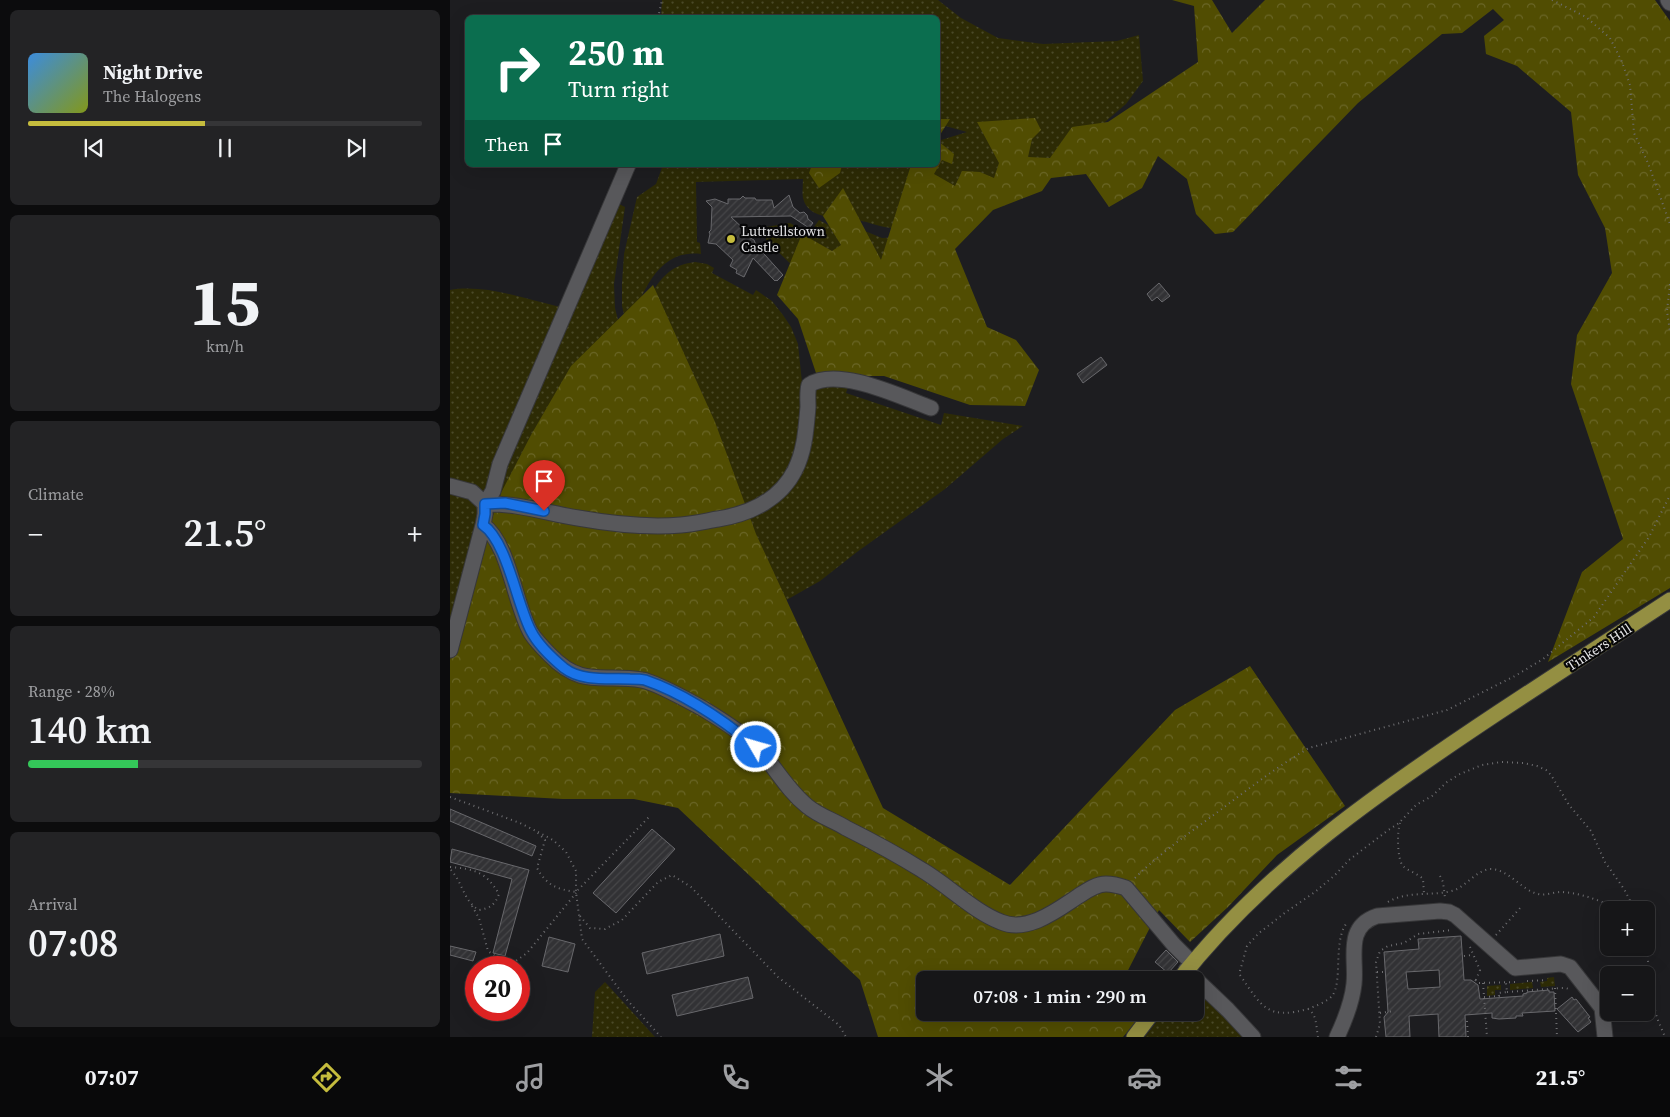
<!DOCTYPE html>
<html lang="en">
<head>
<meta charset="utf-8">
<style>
  :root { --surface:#161618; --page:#232325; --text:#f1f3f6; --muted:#9e9fa2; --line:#353537; --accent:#c5bc3d }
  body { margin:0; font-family:"Source Serif 4",serif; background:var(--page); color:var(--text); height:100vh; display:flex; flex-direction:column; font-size:19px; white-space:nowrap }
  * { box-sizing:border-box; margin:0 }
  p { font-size:16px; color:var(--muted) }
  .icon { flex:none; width:28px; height:28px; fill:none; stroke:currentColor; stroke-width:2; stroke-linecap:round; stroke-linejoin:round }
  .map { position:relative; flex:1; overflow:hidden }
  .panel { display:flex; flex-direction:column; gap:10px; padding:10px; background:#0c0c0d; width:450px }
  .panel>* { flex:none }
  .top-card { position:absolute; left:15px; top:15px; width:475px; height:152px; border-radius:8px; box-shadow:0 5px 20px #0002,0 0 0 1px var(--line); background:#0b6e4f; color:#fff; overflow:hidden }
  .fabs { position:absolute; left:1150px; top:901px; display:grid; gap:10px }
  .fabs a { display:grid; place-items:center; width:55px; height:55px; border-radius:8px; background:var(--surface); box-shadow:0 5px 20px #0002,0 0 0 1px var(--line); font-size:25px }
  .speed { position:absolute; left:15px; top:956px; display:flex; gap:10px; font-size:25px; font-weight:700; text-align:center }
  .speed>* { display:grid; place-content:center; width:65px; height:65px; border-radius:50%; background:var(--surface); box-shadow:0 5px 20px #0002,0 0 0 1px var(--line); line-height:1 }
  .speed .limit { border:8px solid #d22; background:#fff; color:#111 }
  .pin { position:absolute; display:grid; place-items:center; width:42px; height:42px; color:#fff; margin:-51px -21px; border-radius:50% 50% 50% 0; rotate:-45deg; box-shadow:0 0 5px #0007 }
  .pin .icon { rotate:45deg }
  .me { position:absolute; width:55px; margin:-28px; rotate:308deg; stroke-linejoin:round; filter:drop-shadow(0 0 4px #0008) }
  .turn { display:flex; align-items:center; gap:18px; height:105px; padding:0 20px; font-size:22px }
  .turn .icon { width:65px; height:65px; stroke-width:2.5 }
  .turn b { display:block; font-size:35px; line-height:42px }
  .then { display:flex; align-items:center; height:48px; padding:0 20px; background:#0003; gap:10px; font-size:19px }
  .big { font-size:38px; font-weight:600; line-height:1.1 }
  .panel .widget { flex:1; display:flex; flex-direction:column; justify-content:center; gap:8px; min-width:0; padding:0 18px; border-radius:8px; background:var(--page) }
  .panel .dial { align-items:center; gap:0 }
  .dial b { font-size:65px; line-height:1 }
  .song { display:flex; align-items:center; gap:15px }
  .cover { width:60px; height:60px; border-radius:8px; background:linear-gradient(135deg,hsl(210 70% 55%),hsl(70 70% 35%)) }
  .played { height:5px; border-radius:2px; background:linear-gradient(90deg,var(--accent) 45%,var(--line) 45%) }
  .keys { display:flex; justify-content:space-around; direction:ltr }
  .heat { display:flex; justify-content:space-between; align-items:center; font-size:28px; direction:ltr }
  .charge { height:8px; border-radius:4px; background:linear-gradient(90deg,#34c759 28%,var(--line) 0) }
  .trip { position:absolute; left:466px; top:971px; width:288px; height:50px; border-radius:8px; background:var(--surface); box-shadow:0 5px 20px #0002,0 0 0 1px var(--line); font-weight:600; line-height:50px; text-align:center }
  .dock { display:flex; height:80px; justify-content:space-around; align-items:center; background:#09090a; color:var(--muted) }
  .dock .icon { width:35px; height:35px }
  .dock .active { color:var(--accent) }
  .dock b { font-size:22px; color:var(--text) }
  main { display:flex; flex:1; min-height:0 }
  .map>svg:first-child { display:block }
  .grass { fill:url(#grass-dots) }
  .forest { fill:url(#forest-crowns) }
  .building { fill:url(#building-hatch); stroke:#68686c; fill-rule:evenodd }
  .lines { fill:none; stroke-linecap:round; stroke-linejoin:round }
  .minor-casing { stroke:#373739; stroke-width:17 }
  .major-casing { stroke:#373739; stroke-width:17 }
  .path { stroke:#6e6e71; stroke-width:2; stroke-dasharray:1 4; stroke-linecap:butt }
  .minor { stroke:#58585b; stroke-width:15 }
  .major { stroke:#948f42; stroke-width:15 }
  .route-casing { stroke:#114b97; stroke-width:12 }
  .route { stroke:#1a73e8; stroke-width:9 }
  .poi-dot { fill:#c5bc3d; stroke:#070708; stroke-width:2 }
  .labels { text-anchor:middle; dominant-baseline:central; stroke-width:4.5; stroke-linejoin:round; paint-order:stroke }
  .poi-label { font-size:14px; fill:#e3e3e5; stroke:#070708; text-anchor:start }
  .street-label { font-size:14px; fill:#e3e3e5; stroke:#070708 }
</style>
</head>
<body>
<main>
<section class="panel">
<div class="widget">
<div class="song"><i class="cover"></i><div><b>Night Drive</b><p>The Halogens</p></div></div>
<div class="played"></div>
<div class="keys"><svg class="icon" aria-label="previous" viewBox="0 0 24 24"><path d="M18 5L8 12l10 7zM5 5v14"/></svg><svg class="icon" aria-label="pause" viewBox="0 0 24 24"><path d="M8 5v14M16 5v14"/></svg><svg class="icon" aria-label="next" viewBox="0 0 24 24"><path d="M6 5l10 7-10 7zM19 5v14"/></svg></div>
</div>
<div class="widget dial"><b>15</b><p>km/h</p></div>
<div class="widget"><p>Climate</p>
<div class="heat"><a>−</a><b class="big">21.5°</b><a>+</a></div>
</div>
<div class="widget"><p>Range · 28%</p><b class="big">140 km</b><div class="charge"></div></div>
<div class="widget"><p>Arrival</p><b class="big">07:08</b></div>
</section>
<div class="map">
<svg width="1220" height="1037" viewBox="0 0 1220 1037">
  <defs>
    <pattern id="grass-dots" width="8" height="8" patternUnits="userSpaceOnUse" patternTransform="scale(1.25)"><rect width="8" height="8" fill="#2d2b05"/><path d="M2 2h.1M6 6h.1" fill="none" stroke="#4b4a29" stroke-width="1.8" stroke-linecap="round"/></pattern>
    <pattern id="forest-crowns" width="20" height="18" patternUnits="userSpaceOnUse" patternTransform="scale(1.25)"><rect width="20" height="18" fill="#514d02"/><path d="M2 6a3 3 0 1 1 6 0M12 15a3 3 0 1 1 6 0" fill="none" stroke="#6a6627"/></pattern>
    <pattern id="building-hatch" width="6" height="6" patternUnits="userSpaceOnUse" patternTransform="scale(1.25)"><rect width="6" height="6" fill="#323235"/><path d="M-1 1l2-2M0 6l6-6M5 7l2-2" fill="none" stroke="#464648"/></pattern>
  </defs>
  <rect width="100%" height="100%" fill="#1d1d20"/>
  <!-- grass -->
  <path class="grass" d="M 212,0 L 488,0 L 511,18 L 548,38 L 593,44 L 667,41 L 689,35 L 693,81 L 676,104 L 642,133 L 618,167 L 444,228 C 431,228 420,222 407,220 C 391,217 358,221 353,198 C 352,192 353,185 353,179 L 246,182 L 247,242 L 250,243 L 251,254 C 206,248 190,298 178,331 L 172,306 L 172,284 L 174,254 L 187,197 L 206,184 L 213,165 L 488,165 L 488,141 L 517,132 L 488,124 L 488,18 L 211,17 Z
    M 165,202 L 175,207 L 164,284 L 165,308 L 170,328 L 0,660 L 0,290 C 35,284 76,299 110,307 Z
    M 369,220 L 380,226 L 410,229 L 432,238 L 451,237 L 458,262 L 358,281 L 316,240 L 316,227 L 340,223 L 352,230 L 358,229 L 364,227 Z
    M 245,262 L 257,264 L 264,268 L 262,273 L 303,295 L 306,290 L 322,301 L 333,315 L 341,327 L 348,344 L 353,392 L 350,443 L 333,478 L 322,491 L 283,512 L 200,295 C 213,276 221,265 245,262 Z
    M 399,384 L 396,393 L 491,425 L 494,413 L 573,426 L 553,439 L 495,489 L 407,552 L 370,581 L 333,602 L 291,518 L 344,478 L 363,387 Z
    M 1104,977 L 1105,986 L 1091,987 L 1090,982 L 1097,981 L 1097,978 Z
    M 155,982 L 205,1037 L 142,1037 L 145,992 Z
    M 1082,982 L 1083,988 L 1060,990 L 1060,984 Z
    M 1051,985 L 1051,990 L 1045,990 L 1045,995 L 1037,996 L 1037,986 Z
    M 745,990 L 778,1019 L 794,1037 L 695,1037 L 713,1013 L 745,1012 Z"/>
  <!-- forest -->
  <path class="forest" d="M 722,0 L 762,0 L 782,33 L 815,0 L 1205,0 L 1220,21 L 1220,588 L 1098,662 L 1132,572 L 1173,539 L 1121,384 L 1127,335 L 1162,273 L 1155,228 L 1128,175 L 1121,112 L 1067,66 L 1036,54 L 1034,36 L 1054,20 L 1043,9 L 1012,33 L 992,34 L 908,103 L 783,232 L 765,234 L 746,214 L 737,179 L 708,156 L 692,188 L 659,207 L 636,174 L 601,178 L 592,191 L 543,210 L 505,249 L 537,327 L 566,340 L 589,370 L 575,406 L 520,405 L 434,376 L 385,376 L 366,373 L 348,319 L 327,295 L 352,234 L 382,251 L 391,245 L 373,216 L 393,188 L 431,260 L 461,165 L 488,165 L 488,141 L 504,154 L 502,164 L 492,160 L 484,174 L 505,186 L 512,171 L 530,172 L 544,178 L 549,163 L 527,122 L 585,118 L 591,130 L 582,139 L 578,157 L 600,158 L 622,127 L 658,122 L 748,62 L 744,6 Z
    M 488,119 L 500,119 L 488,138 Z
    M 362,165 L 392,165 L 390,173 L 369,188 L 359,173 Z
    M 203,285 L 265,422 L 306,534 L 433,808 L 560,885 L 725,710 L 800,666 L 895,806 L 827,855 L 778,907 L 740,942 L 709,910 L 673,980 L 475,980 L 475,1012 L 693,1013 L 673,1037 L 428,1037 L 410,980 L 228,808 L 184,799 L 113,799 L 0,793 L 0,660 L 25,565 L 52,491 L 81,435 L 121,366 Z"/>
  <!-- building -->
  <path class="building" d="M 339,195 L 343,207 L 350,213 L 354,212 L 357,215 L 358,219 L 363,223 L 359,228 L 341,216 L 281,217 L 299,234 L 299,237 L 304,240 L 306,245 L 333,275 L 327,281 L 326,280 L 325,281 L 303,258 L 294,277 L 286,273 L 287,270 L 280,266 L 283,260 L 266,244 L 258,243 L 260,234 L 259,232 L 261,230 L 262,207 L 256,201 L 265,199 L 278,204 L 278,199 L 290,199 L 293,196 L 295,198 L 305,198 L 306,200 L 322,200 L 324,208 Z
    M 709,283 L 720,296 L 712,302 L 707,297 L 702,301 L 697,294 Z
    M 651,357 L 657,365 L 633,383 L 627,374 Z
    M 0,809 L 86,846 L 82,856 L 0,821 Z
    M 202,829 L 225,849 L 166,913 L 143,893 Z
    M 2,849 L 79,870 L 55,956 L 43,953 L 62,879 L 0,862 Z
    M 270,934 L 274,956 L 197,974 L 192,953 Z
    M 1011,936 L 1014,980 L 1021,980 L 1028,985 L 1030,999 L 1073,996 L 1073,994 L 1077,993 L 1077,992 L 1099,990 L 1099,992 L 1104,992 L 1105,1011 L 1072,1013 L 1073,1016 L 1066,1016 L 1066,1018 L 1049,1019 L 1042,1018 L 1042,1013 L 1015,1015 L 1016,1037 L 989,1037 L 988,1014 L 959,1016 L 960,1037 L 936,1037 L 934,1017 L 938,1012 L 934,952 L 969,949 L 968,939 ZM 989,970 L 990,987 L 958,989 L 956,972 Z
    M 99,937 L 125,944 L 118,972 L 92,966 Z
    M 0,946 L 26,952 L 23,961 L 0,955 Z
    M 716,950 L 728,962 L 718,973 L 705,962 Z
    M 298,977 L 303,998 L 227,1016 L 222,995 Z
    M 1122,997 L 1124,1000 L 1126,999 L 1140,1017 L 1138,1018 L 1141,1022 L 1128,1032 L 1107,1009 Z"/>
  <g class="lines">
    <defs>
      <path id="minor" d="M 1218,0 L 1220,3
        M 0,486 L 22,492 L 35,504 C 67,503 97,513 128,518 C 162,524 197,528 231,525 C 243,524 256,521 268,519 C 299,514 330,500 345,470 C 355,450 356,429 358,407 C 358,400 357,392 359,385 C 388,366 451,397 481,408
        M 33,525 C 59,543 65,606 81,633 C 86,641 94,649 100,655 C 133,689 153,673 192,680 C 205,682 239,701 252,708 C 270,719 290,731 306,746 C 324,765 336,789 357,806 C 369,816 383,820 396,828 C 422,841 448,855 472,870 C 499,886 523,911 551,922 C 577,933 606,911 627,897 C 635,892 645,884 656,884 C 663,884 670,886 676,888 L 724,945 L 742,963
        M 0,650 L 33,525 L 35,514 L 35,504 L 43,491 L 50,464 L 178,165
        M 736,970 L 778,1010 L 803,1037
        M 887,1037 C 895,1020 902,1003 904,984 C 907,959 894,927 927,916 L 990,911 L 999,912 L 1005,915 L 1065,968 L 1111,964 L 1120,967 L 1152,1008 L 1155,1037"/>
      <path id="major" d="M 729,980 C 816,869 933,789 1049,712 C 1106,675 1163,637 1220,600
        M 684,1037 L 703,1012"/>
    </defs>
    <!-- minor casing -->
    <use href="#minor" class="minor-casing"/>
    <!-- major casing -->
    <use href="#major" class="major-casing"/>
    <!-- path -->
    <path class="path" d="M 1102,0 L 1136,17 L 1160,38 L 1172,62 L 1180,85 L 1184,133 L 1198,163 L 1220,224
      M 208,18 L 212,0
      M 1220,284 L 1217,311 L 1220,332
      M 0,797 L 70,823 L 86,831 L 95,840 L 87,868 C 97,886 107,889 126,892 L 199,817
      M 950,823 C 947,832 947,859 953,866 C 958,871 967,873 973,879 L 974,894
      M 88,832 L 103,840 L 116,852 L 126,871 L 126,892 L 132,939 L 178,1001 L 211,1037
      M 0,867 C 25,869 36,872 49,894 C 45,905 40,908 29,910 C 13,901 13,882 0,869
      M 990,876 L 993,882 L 995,898
      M 685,878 C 709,854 738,834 765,814 C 796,791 826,767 859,748 L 997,710 L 1065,676 L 1093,659 L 1144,617 L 1199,537 L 1220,495
      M 938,902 C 958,890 984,897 1005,890 C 1017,885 1028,869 1041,869 C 1060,870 1071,890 1088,894 C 1095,896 1104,892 1111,892 C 1132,893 1151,901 1170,910
      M 22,906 L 29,918 L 38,951 L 45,956 L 63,963 L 77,953 L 126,893
      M 130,916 L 140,928 L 155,929 L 172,920 L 208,882 L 222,875 L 241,887 L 328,977 L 389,1025 L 396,1037
      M 1046,935 L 1071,907
      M 1196,946 L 1204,1006 L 1207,1018 L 1215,1037
      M 1020,947 L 1030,970 L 1025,982
      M 1014,956 L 1022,955
      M 61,968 L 63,963
      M 927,972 L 933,972
      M 1025,980 L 1029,983 L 1067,982
      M 1077,981 L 1096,980
      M 1033,983 L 1037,1037
      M 1105,988 L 1107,1037
      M 1057,992 L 1111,988 L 1116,988 L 1121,990
      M 1034,997 L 1049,996 L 1048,993 L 1057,992 L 1056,983
      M 858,1009 C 865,1006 877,1002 882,996 C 893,982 883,943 896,924
      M 930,1013 L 944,1011
      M 1017,1021 L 1018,1037
      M 868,1037 C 866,1027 867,1014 858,1009 C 817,1020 812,1007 790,975 L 790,971 L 797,946 L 809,933 L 836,912 L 865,892 L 885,875 L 899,860 L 937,831 L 949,823 L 966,805 L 982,796 L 997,782 L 1010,774 L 1032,765 L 1051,762 L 1073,763 L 1087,766 L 1096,770 L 1101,775 L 1119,805 L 1141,831 L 1155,862 L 1174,889 L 1185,910
      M 926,1037 L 930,1024 L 926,962 L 930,951 L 938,946 L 954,943 L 968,934 L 1002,930"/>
    <!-- minor -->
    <use href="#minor" class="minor"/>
    <!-- major -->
    <use href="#major" class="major"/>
  </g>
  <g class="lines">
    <defs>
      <path id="route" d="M 94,511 L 55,503 L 35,504 L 35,514 L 33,525 C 57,541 67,605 81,631 C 88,645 102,658 114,668 C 132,682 159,678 180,679 C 185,679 191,679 195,680 C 236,694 273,720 306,747"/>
    </defs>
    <!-- route casing -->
    <use href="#route" class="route-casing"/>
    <!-- route -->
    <use href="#route" class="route"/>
  </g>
  <!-- markers -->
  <circle class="poi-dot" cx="281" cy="239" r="5"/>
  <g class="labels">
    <!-- poi labels -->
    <g class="poi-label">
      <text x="291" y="231">Luttrellstown<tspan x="291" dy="16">Castle</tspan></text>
    </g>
    <!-- street labels -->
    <g class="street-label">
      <text transform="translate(1149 647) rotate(-33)">Tinkers Hill</text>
    </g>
  </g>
</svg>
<div class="fabs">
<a>+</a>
<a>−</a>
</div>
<div class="speed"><div class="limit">20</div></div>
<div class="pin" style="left:94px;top:511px;background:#d93025"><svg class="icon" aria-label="arrive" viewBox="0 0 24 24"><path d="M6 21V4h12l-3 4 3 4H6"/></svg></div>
<svg class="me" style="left:306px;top:747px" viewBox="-20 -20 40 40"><circle r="17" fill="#1a73e8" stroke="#fff" stroke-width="3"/><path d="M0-11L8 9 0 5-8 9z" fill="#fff"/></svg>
<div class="trip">07:08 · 1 min · 290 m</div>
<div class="top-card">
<div class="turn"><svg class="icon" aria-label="right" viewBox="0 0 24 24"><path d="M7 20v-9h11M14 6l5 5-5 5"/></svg><div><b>250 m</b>Turn right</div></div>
<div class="then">Then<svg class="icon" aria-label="arrive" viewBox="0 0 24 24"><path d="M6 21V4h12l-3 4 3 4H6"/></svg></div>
</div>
</div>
</main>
<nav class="dock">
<b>07:07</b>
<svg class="icon active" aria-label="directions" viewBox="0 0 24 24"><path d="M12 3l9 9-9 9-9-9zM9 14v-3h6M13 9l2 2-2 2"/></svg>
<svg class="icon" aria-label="music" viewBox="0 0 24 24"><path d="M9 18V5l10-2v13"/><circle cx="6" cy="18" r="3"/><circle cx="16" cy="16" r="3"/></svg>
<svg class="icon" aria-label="phone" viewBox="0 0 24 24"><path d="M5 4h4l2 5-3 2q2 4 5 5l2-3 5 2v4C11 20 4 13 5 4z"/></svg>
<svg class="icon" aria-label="climate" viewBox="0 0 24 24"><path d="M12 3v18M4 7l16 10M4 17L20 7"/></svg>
<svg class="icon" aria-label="car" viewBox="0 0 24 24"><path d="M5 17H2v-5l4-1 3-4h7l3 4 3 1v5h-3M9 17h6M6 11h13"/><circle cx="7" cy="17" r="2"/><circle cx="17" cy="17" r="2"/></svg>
<svg class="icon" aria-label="filters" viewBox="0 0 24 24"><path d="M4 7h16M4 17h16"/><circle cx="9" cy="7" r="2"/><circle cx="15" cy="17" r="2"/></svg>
<b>21.5°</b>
</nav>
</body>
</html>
